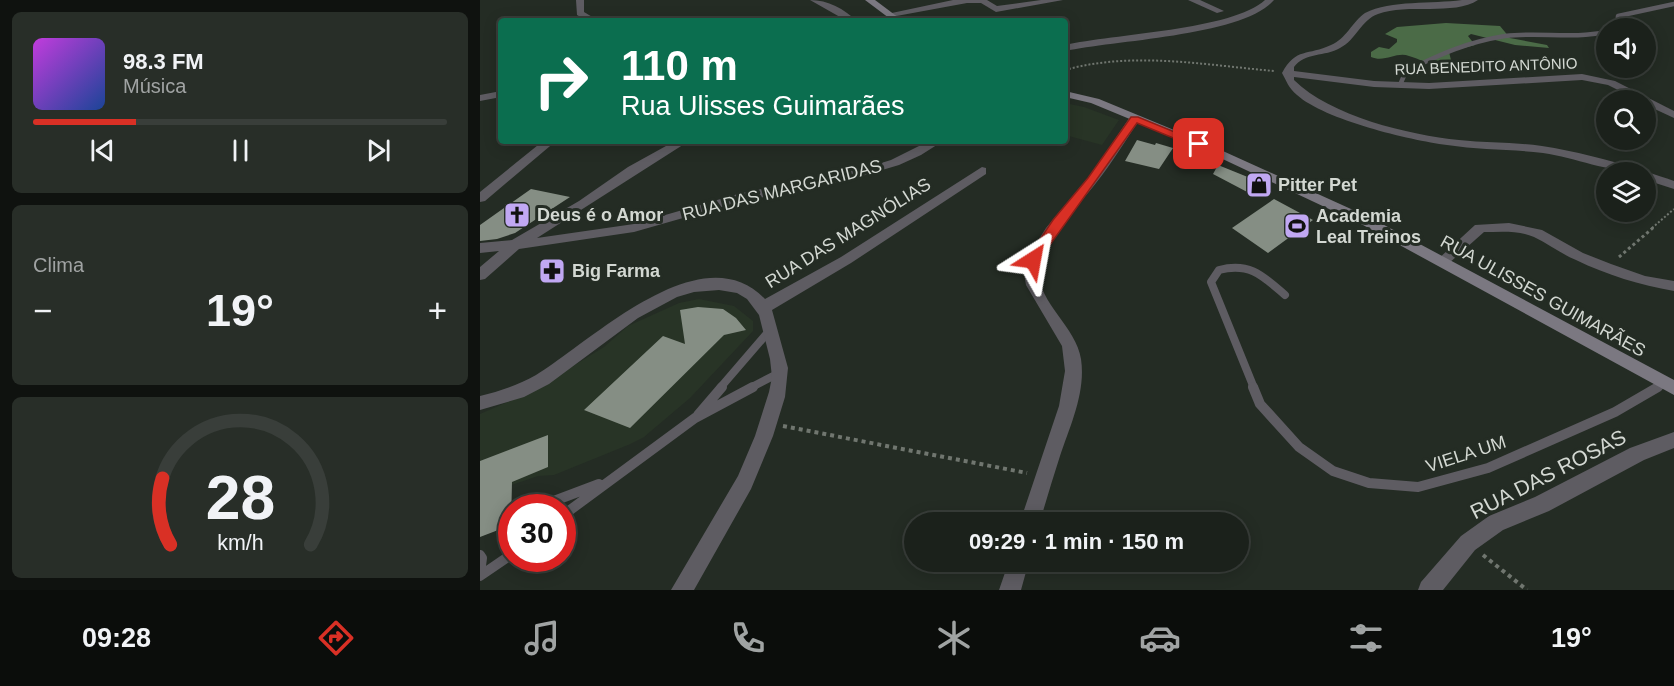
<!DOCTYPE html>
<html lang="pt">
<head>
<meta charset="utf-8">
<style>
  :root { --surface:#1b211b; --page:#282e28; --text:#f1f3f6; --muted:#a0a3a3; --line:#393e3a; --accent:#d93025 }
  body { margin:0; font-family:Arial,sans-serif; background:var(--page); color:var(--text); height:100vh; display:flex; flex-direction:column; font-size:22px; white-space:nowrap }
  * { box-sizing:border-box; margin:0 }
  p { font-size:20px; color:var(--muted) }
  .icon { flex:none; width:33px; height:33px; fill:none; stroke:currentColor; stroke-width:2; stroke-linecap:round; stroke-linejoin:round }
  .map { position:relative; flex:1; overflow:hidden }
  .drawer { display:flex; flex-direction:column; gap:12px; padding:12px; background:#0f120f; width:480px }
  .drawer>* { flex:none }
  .top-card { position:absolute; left:18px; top:18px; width:570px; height:126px; border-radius:6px; box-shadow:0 3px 15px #0003,0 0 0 2px var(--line); background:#0b6e4f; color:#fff; overflow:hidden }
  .controls { position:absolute; left:1116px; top:18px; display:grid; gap:12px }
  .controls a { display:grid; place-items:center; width:60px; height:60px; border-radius:50%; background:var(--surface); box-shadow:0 3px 15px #0003,0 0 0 2px var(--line); font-size:30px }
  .speed { position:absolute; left:18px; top:494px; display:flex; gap:12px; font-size:30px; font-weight:700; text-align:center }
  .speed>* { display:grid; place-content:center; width:78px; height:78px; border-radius:50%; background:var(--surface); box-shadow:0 3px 15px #0003,0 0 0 2px var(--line); line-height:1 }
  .speed .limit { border:9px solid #d22; background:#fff; color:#111 }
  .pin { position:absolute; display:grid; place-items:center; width:51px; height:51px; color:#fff; margin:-26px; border-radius:12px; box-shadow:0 3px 9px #0006 }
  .me { position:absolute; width:66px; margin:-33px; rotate:34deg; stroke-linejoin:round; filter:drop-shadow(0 0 4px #0008) }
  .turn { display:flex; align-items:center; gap:21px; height:126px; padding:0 24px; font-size:27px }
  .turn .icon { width:78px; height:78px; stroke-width:2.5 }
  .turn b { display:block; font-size:42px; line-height:51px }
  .big { font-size:45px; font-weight:700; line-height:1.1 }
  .drawer .widget { flex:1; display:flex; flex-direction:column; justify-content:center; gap:9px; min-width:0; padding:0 21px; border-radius:9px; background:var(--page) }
  .drawer .dial { align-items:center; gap:0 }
  .dial svg { height:156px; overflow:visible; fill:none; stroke:var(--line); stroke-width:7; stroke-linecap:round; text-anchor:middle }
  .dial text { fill:var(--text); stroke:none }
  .song { display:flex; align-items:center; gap:18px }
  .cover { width:72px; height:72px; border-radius:9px; background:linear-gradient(135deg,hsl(290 70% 55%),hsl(220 70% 35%)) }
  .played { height:6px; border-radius:3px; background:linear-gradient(90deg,var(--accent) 25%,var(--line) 25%) }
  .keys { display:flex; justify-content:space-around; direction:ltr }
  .heat { display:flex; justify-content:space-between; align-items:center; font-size:33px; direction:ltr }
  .trip { position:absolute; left:424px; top:512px; width:345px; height:60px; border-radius:30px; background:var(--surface); box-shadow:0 3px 15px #0003,0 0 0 2px var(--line); font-weight:700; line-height:60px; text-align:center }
  .menu { display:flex; height:96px; justify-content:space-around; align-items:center; background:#0b0d0b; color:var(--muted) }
  .menu .icon { width:42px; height:42px }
  .menu .active { color:var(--accent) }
  .menu b { font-size:27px; color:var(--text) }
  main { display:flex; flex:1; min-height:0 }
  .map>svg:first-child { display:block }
  .built { fill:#283426 }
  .forest { fill:#4b6b47 }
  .building { fill:#858e84 }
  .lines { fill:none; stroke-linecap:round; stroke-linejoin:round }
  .path-far2 { stroke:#70766f; stroke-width:2; stroke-dasharray:2 2; stroke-linecap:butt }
  .path-far1 { stroke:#70766f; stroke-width:3; stroke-dasharray:3 3; stroke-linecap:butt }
  .path { stroke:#70766f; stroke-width:4; stroke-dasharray:4 4; stroke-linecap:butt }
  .service-far2 { stroke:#5e5c62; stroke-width:4.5 }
  .service-far1 { stroke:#5e5c62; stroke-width:8 }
  .service { stroke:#5e5c62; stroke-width:10 }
  .minor { fill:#5e5c62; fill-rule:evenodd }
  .secondary { fill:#7b7881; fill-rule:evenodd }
  .route { fill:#d93025; stroke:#8d1f18; stroke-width:1.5 }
  .labels { text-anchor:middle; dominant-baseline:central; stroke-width:6; stroke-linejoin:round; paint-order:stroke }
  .far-street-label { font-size:15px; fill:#d3d8d2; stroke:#242c24 }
  .poi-label { font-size:18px; font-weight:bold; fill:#d3d8d2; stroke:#242c24; text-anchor:start }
  .street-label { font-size:18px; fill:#d3d8d2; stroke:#242c24 }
  .near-street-label { font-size:21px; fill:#d3d8d2; stroke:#242c24 }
</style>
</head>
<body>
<main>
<section class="drawer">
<div class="widget">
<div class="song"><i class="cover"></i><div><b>98.3 FM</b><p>Música</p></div></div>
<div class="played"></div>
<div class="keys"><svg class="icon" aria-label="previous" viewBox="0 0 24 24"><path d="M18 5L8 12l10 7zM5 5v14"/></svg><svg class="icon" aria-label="pause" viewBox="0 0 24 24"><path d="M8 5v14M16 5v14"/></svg><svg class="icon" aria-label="next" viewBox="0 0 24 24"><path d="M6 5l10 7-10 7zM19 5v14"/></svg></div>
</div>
<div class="widget"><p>Clima</p>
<div class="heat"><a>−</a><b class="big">19°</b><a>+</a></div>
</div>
<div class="widget dial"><svg viewBox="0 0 100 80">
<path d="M14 69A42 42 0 1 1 86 69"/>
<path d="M14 69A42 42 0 0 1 10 35" stroke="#d93025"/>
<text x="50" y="56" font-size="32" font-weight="700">28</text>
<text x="50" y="72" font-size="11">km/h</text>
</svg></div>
</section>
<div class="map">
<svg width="1194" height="590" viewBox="0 0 1194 590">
  <rect width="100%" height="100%" fill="#242c24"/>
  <!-- built -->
  <path class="built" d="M 585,103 L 604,107 L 639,120 L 622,145 L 585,135 Z
    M 219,299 L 254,306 L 273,321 L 273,331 L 210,398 L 164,437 L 148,445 L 74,475 L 58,476 L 0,496 L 0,414 L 51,392 L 124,347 L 148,326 L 199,303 Z"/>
  <!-- forest -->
  <path class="forest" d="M 966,23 L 1020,26 L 1030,38 L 1067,45 L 1069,48 L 1035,45 L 991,34 L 988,36 L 995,45 L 969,52 L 971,60 C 954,68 945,61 929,56 C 917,51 905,63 891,57 L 891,52 L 899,47 L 909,49 L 917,42 L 917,39 L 905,34 L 917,27 Z"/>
  <!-- building -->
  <path class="building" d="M 657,140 L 675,145 L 676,143 L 693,148 L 679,169 L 645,161 Z
    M 738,165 L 785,184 L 771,194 L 733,174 Z
    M 51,189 L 90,197 L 35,233 L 17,239 L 0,241 L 0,225 Z
    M 794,199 L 833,220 L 788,253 L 752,228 Z
    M 218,307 L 243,309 L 256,318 L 266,330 L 244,335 L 150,428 L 104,410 L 183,336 L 205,344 L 200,310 Z
    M 68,435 L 68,467 L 32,482 L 31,525 L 0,537 L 0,461 Z"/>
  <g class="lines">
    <!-- path-far2 -->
    <path class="path-far2" d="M 585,70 C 652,51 725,65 794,71
      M 1172,228 L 1194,209"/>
    <!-- path-far1 -->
    <path class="path-far1" d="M 1139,257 L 1174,227"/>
    <!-- path -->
    <path class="path" d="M 303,426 L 547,473
      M 1003,555 L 1047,590"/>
    <!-- service-far2 -->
    <path class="service-far2" d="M 1137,28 L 1138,16 L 1194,4
      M 920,85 L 926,71 C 961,54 987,42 1025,36 C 1059,32 1093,39 1126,32"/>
    <!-- service-far1 -->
    <path class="service-far1" d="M 240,388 L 290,330
      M 270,388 L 299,373
      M 774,388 L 731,282 L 739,270 C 770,262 783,276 805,295
      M 1176,388 L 1185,383"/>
    <!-- service -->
    <path class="service" d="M 773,387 L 780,404 L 819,447 L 853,471 L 889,483 L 938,487 L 1008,468 L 1135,412 L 1178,387
      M 218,415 L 242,387
      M 58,507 L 119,484
      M 82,516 L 215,418 L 273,387
      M 0,555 L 2,558 L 0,573
      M 0,576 L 32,554"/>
    <!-- minor -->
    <path class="minor" d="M 96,0 L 104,0 L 104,12 L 119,21 L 108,21 L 97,15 Z
      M 330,0 C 348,0 364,9 377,21 L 367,21 Z
      M 473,0 L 507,0 L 517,6 L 561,0 L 583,0 L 516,12 L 501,3 L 487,3 L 411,17 L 407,14 Z
      M 708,0 L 720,0 L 744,11 L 737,13 Z
      M 785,0 L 794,0 C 763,36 634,40 585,51 L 585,45 C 632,34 753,30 785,0 Z
      M 982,0 L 998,0 C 974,16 927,3 898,14 C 881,20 876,40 860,48 C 845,57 825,52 814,67 L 814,71 L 894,81 L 949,83 L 1102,74 L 1135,81 L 1194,111 L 1194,118 L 1166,105 L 1166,100 L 1158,100 L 1128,85 L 1102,80 L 949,89 L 894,87 L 814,77 L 814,80 C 850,116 929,135 979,140 C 1007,143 1034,142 1062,146 C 1095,151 1127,160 1159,169 L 1161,172 C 1128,172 1096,158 1063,153 C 1031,149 999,150 967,145 C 929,140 845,120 817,95 C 808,87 807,82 802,73 C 816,47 828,56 851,45 C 866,39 872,22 885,13 C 911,0 952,4 982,0 Z
      M 21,91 L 21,97 L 0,101 L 0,95 Z
      M 654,116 L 660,119 C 645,141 632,163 616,183 C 598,207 568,232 560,261 C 550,298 596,324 601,359 C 606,392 590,426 580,456 C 573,478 566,500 560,522 L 540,522 L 579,406 L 585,371 L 582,346 L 546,285 L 544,273 L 546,260 L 566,228 L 612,173 L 650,117 Z
      M 63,141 L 76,141 L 5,201 L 0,202 L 0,192 Z
      M 195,141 L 209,141 L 57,238 L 154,224 L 258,194 L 388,167 L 411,160 L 449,141 L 463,141 L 441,155 L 419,165 L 372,179 L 259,202 L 154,232 L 39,249 L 5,279 L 0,280 L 0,267 L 19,251 L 0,253 L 0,243 L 32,240 L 99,201 L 148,167 Z
      M 502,167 L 506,168 L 506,174 L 371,263 L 292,310 L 308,368 L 305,397 L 293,436 L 271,489 L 214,590 L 191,590 L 258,476 L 275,436 L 289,392 L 292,377 L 290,359 L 279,315 L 267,299 L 257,293 L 239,290 L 214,292 L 197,297 L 158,318 L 69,384 L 44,397 L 0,410 L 0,396 C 20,391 38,385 56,375 C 111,342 221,232 285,299 L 361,257 Z
      M 1165,172 C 1175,174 1185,178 1194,181 L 1194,189 L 1166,180 Z
      M 1029,223 L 1062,230 L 1103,253 L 1131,264 L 1165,276 L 1194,281 L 1194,291 C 1160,285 1127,275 1096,260 C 1081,254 1069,244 1054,237 C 1039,230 1020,232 1004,232 L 968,264 L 963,266 L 956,261 L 995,225 Z
      M 1194,432 L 1194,448 L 1164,460 L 1069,511 L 1023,530 L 995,550 L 963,590 L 938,590 L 941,582 L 981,536 L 1009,516 L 1055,497 L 1150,448 Z
      M 529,561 L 549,561 L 541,590 L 519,590 Z"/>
    <!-- secondary -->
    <path class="secondary" d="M 385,0 L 395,0 L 423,21 L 413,21 Z
      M 585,91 L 619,99 L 723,142 L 893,219 L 1194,380 L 1194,395 L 883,225 L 715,146 L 611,103 L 585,97 Z"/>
  </g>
  <!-- route -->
  <path class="route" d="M 651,117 L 658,117 L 724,144 L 719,147 L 715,147 L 657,123 L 557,263 L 548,263 L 546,260 L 573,220 L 608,178 Z"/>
  <!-- icons -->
  <defs>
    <symbol id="shop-square" viewBox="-11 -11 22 22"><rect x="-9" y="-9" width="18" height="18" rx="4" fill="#c1a8f3" stroke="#242c24"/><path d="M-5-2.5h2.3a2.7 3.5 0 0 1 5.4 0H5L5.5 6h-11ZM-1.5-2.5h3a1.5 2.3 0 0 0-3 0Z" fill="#111"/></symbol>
    <symbol id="church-square" viewBox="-11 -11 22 22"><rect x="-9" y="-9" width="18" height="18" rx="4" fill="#c1a8f3" stroke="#242c24"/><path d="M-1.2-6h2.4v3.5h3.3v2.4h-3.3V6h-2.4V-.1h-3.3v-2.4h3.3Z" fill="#111"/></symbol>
    <symbol id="stadium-square" viewBox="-11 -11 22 22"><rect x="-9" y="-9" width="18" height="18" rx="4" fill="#c1a8f3" stroke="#242c24"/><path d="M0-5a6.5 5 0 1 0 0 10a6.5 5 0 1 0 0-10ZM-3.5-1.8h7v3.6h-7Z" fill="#111"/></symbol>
    <symbol id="pharmacy-square" viewBox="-11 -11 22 22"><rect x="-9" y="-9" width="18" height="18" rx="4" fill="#c1a8f3" stroke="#242c24"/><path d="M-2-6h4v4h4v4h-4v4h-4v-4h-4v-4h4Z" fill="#111"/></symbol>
  </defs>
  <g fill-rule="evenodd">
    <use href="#shop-square" x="764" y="170" width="30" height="30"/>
    <use href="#church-square" x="22" y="200" width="30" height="30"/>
    <use href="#stadium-square" x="802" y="211" width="30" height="30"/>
    <use href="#pharmacy-square" x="57" y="256" width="30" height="30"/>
  </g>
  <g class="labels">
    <!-- far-street labels -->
    <g class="far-street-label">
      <text transform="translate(1006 66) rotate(-2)">RUA BENEDITO ANTÔNIO</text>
    </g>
    <!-- poi labels -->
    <g class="poi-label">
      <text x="798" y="185">Pitter Pet</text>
      <text x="57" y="215">Deus é o Amor</text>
      <text x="836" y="216">Academia<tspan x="836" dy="21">Leal Treinos</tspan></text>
      <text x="92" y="271">Big Farma</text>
    </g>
    <!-- street labels -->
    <g class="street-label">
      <text transform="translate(302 190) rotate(-14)">RUA DAS MARGARIDAS</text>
      <text transform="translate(368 233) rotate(-32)">RUA DAS MAGNÓLIAS</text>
      <text transform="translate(1063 296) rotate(29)">RUA ULISSES GUIMARÃES</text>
      <text transform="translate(986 454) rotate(-18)">VIELA UM</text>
    </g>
    <!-- near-street labels -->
    <g class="near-street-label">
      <text transform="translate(1068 474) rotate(-27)">RUA DAS ROSAS</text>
    </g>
  </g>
</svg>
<div class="controls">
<a><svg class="icon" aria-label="sound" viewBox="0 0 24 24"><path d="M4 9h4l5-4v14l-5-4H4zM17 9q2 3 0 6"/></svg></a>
<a><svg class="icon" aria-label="search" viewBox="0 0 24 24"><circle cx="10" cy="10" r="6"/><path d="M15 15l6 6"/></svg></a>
<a><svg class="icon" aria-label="layers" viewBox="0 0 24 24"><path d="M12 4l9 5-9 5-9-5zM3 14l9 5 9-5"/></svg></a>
</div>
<div class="speed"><div class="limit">30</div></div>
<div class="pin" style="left:719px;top:144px;background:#d93025"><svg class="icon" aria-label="arrive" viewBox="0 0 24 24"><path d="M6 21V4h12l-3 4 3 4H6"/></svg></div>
<svg class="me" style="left:553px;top:260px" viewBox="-20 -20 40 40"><path d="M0-17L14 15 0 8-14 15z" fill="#d93025" stroke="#fff" stroke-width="4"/></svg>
<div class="trip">09:29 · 1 min · 150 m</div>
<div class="top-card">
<div class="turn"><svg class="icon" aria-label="right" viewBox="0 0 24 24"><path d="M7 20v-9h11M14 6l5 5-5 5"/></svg><div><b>110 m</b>Rua Ulisses Guimarães</div></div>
</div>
</div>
</main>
<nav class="menu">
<b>09:28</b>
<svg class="icon active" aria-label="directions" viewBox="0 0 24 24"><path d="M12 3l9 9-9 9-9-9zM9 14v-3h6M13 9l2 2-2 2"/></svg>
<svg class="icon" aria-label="music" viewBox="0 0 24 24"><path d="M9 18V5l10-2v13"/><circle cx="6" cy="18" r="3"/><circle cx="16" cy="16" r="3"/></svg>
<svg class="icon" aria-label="phone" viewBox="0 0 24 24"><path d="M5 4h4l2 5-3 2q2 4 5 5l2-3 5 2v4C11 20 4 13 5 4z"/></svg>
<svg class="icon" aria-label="climate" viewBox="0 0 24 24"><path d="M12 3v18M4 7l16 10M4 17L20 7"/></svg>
<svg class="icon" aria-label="car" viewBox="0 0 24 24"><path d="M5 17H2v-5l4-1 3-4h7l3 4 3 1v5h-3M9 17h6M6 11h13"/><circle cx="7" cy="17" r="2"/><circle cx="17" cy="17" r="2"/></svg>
<svg class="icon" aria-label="filters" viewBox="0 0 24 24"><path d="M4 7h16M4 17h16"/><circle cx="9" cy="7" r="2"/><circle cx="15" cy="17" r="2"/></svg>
<b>19°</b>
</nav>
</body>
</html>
